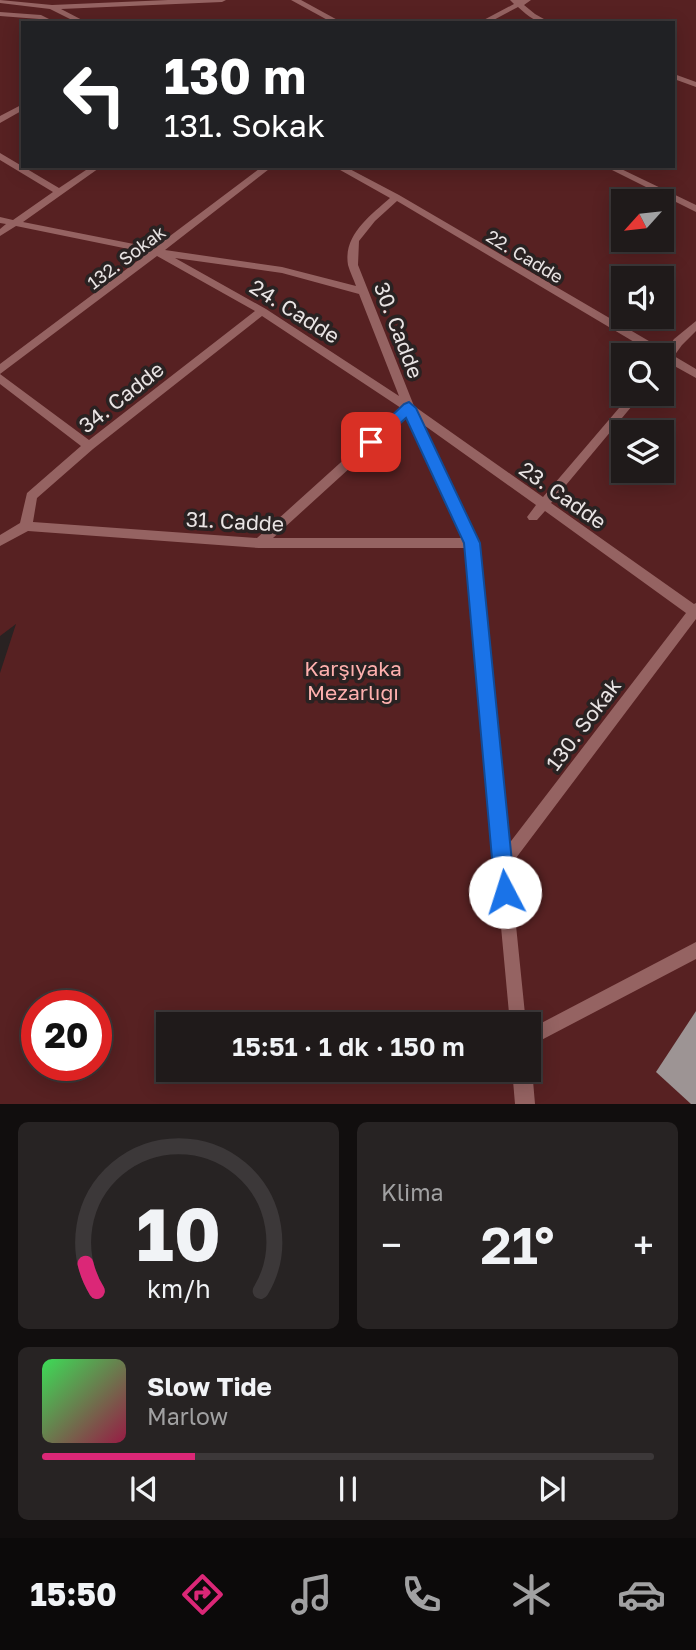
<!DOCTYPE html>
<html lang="tr">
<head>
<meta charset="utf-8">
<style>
  :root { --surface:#1f1a1a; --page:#272323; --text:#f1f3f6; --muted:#a1a1a2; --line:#3c3839; --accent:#db2777 }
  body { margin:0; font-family:"Golos Text",sans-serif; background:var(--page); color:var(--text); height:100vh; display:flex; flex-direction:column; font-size:26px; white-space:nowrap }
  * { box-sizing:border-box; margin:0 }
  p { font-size:23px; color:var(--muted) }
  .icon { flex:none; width:38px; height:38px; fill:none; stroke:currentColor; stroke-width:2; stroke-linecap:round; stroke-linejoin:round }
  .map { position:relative; height:1104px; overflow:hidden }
  .sheet { display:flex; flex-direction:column; gap:18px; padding:18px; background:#110e0e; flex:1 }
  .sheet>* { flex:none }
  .banner { position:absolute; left:21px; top:21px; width:654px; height:147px; border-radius:0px; box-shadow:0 4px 18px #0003,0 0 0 2px var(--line); background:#202124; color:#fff; overflow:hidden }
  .needle { width:46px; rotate:243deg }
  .buttons { position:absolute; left:611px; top:189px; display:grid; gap:14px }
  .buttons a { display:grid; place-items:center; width:63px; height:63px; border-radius:0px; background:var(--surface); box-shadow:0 4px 18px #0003,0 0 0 2px var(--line); font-size:35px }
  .speed { position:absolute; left:21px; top:990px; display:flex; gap:14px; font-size:35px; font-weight:700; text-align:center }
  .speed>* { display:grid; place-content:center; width:91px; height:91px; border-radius:50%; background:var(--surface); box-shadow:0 4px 18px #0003,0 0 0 2px var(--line); line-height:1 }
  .speed .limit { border:10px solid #d22; background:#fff; color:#111 }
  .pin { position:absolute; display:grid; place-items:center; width:60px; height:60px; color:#fff; margin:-30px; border-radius:14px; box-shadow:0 4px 10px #0006 }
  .me { position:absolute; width:77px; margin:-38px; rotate:355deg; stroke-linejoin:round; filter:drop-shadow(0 0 5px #0008) }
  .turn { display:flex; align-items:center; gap:24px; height:147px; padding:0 28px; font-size:32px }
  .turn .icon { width:91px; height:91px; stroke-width:2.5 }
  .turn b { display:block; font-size:49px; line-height:60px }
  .big { font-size:52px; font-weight:600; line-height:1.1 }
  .sheet .tile { flex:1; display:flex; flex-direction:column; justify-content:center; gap:10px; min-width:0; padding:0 24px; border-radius:10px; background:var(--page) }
  .sheet .dial { align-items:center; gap:0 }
  .dial svg { height:182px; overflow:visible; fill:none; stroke:var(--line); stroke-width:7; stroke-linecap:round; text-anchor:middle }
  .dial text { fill:var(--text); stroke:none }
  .song { display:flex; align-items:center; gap:21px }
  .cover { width:84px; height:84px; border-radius:10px; background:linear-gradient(135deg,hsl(130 70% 55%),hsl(340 70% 35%)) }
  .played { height:7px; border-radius:4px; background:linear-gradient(90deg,var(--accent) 25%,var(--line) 25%) }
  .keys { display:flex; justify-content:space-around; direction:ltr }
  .heat { display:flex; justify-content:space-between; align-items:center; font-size:38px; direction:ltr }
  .sheet .tiles { flex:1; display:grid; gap:18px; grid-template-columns:1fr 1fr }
  .tile:last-child { grid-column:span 2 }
  .trip { position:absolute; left:156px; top:1012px; width:385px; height:70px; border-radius:0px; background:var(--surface); box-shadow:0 4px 18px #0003,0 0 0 2px var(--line); font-weight:600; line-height:70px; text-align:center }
  .tabs { display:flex; height:112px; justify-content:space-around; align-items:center; background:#0c0a0a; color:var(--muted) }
  .tabs .icon { width:49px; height:49px }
  .tabs .current { color:var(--accent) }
  .tabs b { font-size:32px; color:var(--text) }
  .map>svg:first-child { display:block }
  .green { fill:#572122; fill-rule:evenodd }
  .building { fill:#9d9494 }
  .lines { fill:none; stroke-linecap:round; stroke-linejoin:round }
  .service { fill:#956362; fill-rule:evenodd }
  .minor { fill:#956362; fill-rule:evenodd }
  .route { fill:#1a73e8; stroke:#114b97; stroke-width:2 }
  .labels { text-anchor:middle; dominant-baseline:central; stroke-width:7; stroke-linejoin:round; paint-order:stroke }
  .far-street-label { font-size:18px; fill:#e9e4e4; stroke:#292222 }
  .street-label { font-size:21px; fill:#e9e4e4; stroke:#292222 }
  .park-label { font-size:21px; fill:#feb0ae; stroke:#292222 }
</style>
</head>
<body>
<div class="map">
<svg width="696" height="1104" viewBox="0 0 696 1104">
  <rect width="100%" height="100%" fill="#292222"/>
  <!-- green -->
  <path class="green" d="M 0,0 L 696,0 L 696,1104 L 0,1104 L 0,673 L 16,624 L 0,636 ZM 23,23 L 674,23 L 674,166 L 23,166 ZM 623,201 L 662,201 L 662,240 L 623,240 ZM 623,278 L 662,278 L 662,317 L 623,317 ZM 623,355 L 662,355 L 662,394 L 623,394 ZM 623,432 L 662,432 L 662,471 L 623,471 ZM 37,1006 L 96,1006 L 96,1066 L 37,1066 ZM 168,1024 L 528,1024 L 528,1069 L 168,1069 Z"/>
  <!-- building -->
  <path class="building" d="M 696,1011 L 696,1104 L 691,1104 L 656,1072 Z"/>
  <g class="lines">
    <!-- service -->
    <path class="service" d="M 0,0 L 52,5 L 168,0 L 226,0 L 222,2 L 61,9 L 88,23 L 78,23 L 50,9 L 0,3 Z
      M 291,0 L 301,0 L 343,23 L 333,23 Z
      M 510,0 L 531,0 L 524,5 L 535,14 L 551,23 C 536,23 529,17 518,7 L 488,23 L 478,23 L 514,4 Z
      M 0,12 L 41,15 L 57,23 L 47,23 L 39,19 L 0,16 Z
      M 674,74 L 696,82 L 696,87 L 674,79 Z
      M 23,104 L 23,110 L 0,123 L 0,116 Z
      M 0,153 L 59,188 L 92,166 L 102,166 L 23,222 L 154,248 L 263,166 L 273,166 L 165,250 L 282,267 L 356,286 C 354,280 350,272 348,265 C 343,235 370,216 390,198 L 333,166 L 344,166 L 399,195 L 666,351 L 674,339 L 696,321 L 696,331 L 682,345 L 674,356 L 696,369 L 696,378 L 669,363 L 666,368 L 662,369 L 662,355 L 656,355 L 397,201 L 375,221 L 359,241 L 358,265 L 414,406 L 543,497 L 631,394 L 642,394 L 551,503 L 694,604 L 696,603 L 696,619 L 510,866 L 526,1024 L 510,1024 L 466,548 L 259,548 L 28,531 L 0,546 L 0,535 L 20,523 L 27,493 L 81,446 L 0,384 L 0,374 L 89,440 L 255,311 L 157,256 L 0,374 L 0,364 L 148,253 L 16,226 L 0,236 L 0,229 L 6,224 L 0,223 L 0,217 L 13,220 L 53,192 L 0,160 ZM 175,258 L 282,273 L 359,294 L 399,396 L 266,309 ZM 262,316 L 401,408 L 257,538 L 33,522 L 37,498 L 93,449 ZM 407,416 L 464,538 L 273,538 ZM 421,423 L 536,505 L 527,517 L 529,520 L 537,520 L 545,511 L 686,613 L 508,845 L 478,543 Z
      M 604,166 L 615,166 L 696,205 L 696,212 Z
      M 696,942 L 696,959 L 528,1047 L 528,1030 Z"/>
    <!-- minor -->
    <path class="minor" d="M 528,1062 L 532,1069 L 535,1104 L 515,1104 L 512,1069 L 528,1069 Z"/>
  </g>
  <!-- route -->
  <path class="route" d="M 409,402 L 416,408 L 480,543 L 515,892 L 512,899 L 505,902 L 498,899 L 495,892 L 464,543 L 406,418 L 376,445 L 366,445 L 364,442 L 404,404 Z"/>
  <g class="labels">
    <!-- far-street labels -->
    <g class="far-street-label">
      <text transform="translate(525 256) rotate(31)">22. Cadde</text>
      <text transform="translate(126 257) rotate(-37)">132. Sokak</text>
    </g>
    <!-- street labels -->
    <g class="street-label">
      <text transform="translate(295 311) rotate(32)">24. Cadde</text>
      <text transform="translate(399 330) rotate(69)">30. Cadde</text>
      <text transform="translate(121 397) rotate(-38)">34. Cadde</text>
      <text transform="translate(563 495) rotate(35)">23. Cadde</text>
      <text transform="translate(235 521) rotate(3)">31. Cadde</text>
      <text transform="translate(583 724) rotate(-53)">130. Sokak</text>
    </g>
    <!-- park labels -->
    <g class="park-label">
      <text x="353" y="668">Karşıyaka<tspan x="353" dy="24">Mezarlığı</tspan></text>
    </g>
  </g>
</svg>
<div class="buttons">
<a><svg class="needle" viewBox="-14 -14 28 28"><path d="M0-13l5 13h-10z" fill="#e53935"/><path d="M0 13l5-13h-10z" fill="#a1a1a2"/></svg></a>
<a><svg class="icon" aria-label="sound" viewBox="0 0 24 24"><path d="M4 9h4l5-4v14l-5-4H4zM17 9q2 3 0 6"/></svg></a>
<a><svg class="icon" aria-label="search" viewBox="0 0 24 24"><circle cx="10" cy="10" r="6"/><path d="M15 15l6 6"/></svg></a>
<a><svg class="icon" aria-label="layers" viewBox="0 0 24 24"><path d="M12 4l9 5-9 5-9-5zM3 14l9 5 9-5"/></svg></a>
</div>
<div class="speed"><div class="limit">20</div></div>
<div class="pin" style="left:371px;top:442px;background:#d93025"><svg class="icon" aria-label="arrive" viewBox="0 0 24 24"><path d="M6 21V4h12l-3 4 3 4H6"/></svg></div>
<svg class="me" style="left:505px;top:892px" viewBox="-20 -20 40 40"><circle r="19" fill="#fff"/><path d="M0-13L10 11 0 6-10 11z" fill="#1a73e8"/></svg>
<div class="trip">15:51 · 1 dk · 150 m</div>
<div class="banner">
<div class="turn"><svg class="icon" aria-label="left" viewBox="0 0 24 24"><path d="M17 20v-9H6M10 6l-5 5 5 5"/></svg><div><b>130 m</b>131. Sokak</div></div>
</div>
</div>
<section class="sheet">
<div class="tiles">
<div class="tile dial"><svg viewBox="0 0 100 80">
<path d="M14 69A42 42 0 1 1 86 69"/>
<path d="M14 69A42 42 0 0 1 9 57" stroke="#db2777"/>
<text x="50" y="56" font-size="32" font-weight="700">10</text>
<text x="50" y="72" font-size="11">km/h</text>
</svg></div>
<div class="tile"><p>Klima</p>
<div class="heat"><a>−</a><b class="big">21°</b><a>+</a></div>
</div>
<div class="tile">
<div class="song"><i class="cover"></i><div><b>Slow Tide</b><p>Marlow</p></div></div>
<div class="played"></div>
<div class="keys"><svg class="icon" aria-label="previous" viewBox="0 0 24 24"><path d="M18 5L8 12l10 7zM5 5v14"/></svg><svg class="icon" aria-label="pause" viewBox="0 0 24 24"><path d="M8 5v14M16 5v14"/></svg><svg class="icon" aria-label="next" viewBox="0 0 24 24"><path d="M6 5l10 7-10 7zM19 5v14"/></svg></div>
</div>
</div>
</section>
<nav class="tabs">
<b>15:50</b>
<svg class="icon current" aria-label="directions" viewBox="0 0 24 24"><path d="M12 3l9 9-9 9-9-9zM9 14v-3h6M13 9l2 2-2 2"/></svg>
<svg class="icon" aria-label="music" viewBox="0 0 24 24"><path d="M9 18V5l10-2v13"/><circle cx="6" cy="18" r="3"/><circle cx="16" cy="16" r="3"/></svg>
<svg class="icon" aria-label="phone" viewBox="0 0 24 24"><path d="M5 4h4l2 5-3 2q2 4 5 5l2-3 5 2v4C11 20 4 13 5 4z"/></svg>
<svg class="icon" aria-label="climate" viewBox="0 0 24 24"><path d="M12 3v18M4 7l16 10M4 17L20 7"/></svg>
<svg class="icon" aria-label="car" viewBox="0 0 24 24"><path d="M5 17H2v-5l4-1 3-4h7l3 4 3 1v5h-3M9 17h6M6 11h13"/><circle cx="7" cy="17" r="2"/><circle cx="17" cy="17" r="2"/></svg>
</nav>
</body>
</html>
